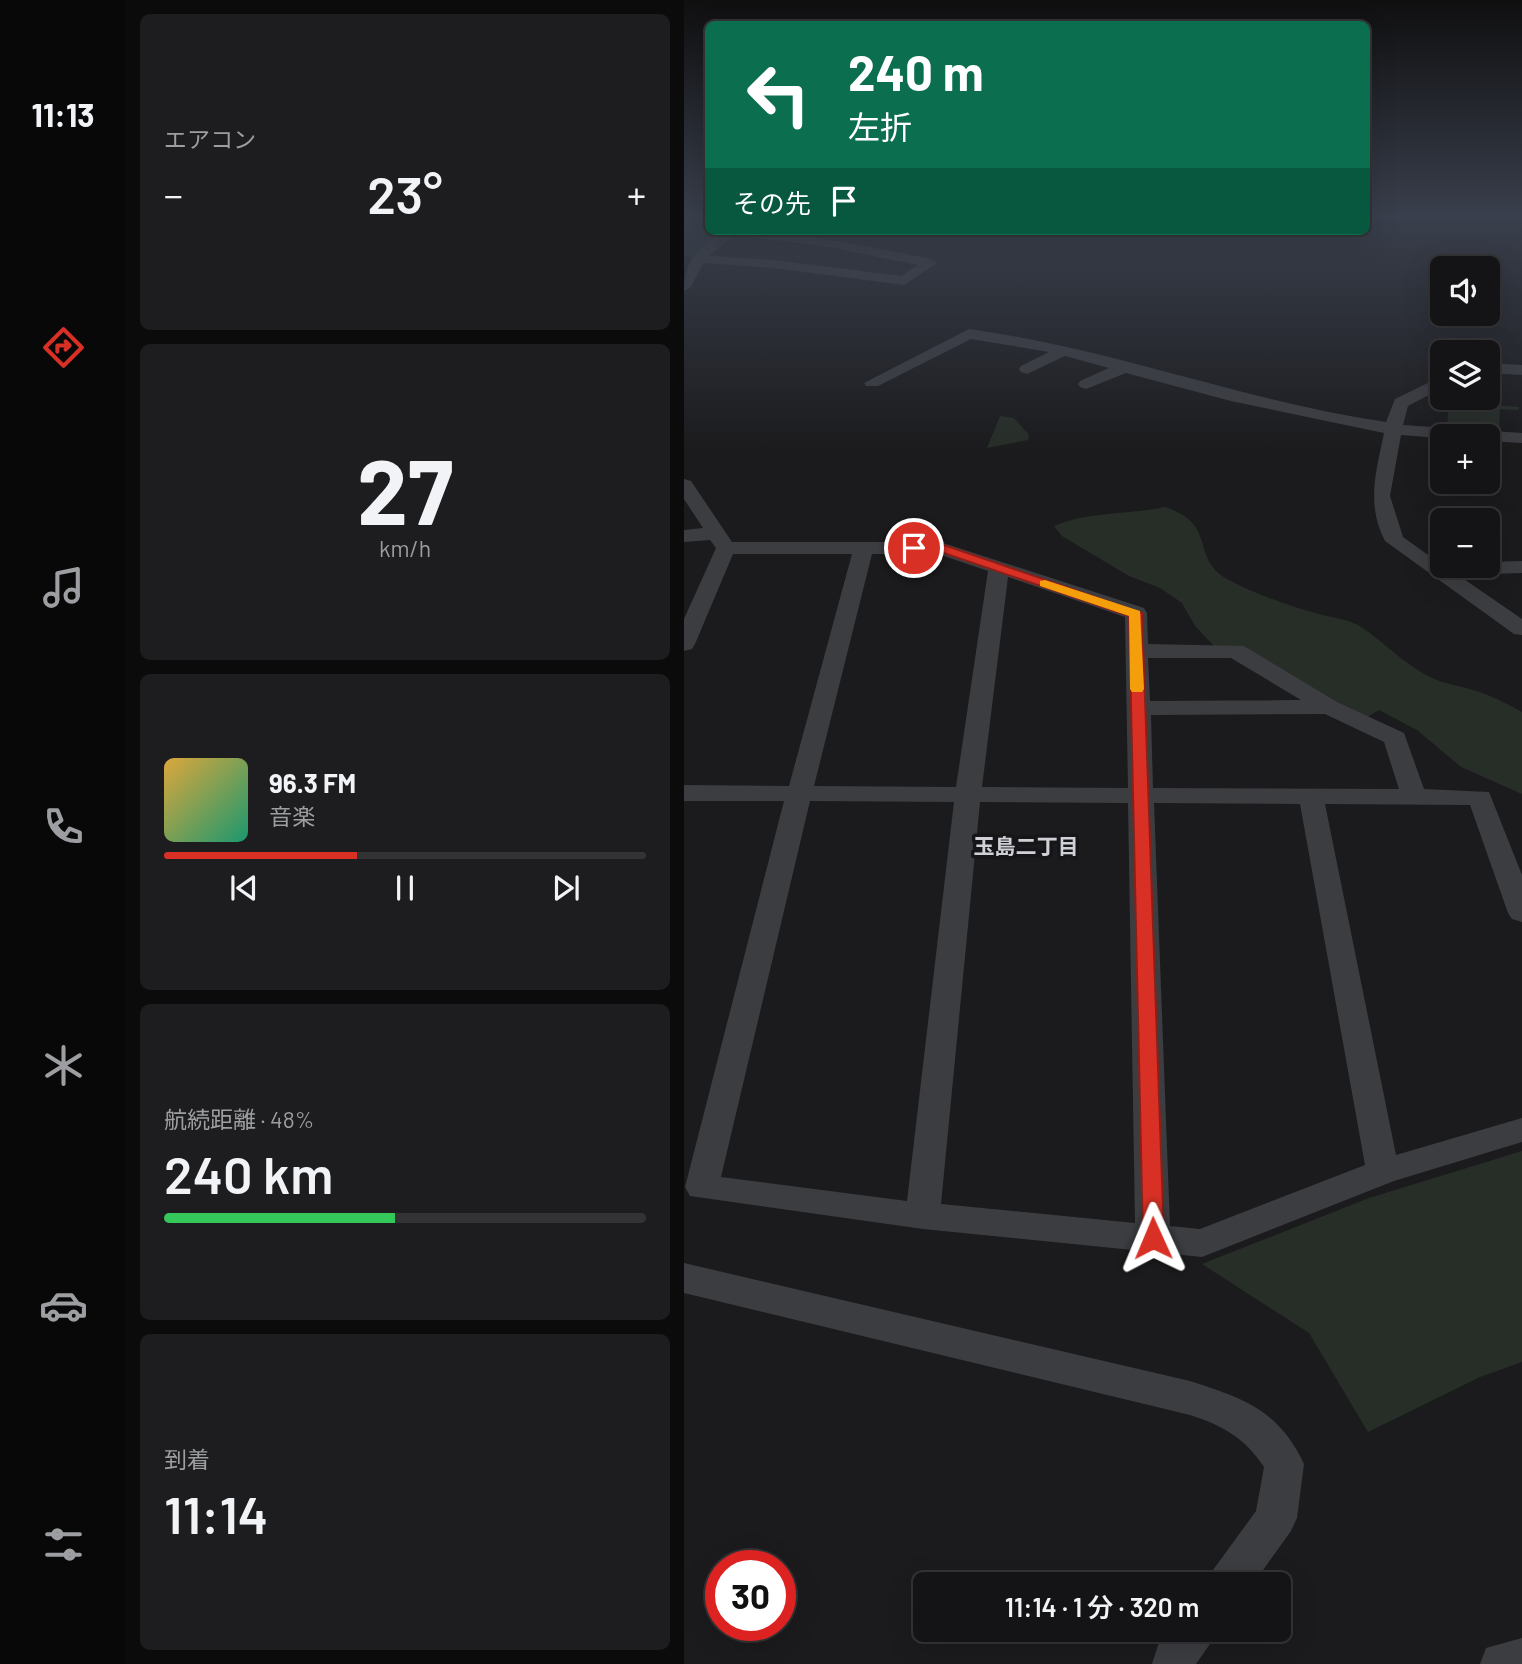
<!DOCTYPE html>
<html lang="ja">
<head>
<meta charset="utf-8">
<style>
  :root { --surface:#141416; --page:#1d1d1f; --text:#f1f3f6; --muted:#9d9ea1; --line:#333335; --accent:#d93025 }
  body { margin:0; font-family:Barlow,"Noto Sans JP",sans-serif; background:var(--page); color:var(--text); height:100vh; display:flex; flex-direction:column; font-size:26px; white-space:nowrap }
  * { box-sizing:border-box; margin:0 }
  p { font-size:23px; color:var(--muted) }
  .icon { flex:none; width:38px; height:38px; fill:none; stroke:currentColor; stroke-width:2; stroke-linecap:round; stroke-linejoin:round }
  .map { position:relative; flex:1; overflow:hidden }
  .panel { display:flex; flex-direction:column; gap:14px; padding:14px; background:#0b0b0c; width:558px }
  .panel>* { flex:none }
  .banner { position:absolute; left:21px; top:21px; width:665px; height:214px; border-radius:10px; box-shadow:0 7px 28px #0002,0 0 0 2px var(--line); background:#0b6e4f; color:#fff; overflow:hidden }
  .buttons { position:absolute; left:746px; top:256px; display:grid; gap:14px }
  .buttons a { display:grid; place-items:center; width:70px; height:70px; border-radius:10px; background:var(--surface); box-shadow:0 7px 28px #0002,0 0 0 2px var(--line); font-size:35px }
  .speed { position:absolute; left:21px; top:1550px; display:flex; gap:14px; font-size:35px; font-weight:700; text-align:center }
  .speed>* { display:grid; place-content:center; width:91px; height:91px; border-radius:50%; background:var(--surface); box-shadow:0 7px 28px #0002,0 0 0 2px var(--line); line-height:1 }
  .speed .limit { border:10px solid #d22; background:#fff; color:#111 }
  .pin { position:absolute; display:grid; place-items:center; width:60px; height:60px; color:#fff; margin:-30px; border:4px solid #fff; border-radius:50%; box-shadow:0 2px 7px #0007 }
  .me { position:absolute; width:77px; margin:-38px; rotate:359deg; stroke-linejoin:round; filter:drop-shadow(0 0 5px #0008) }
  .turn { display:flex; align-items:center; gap:24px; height:147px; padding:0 28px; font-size:32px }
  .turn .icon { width:91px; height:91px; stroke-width:2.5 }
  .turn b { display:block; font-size:49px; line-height:60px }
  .then { display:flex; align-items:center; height:66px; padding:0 28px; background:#0003; gap:14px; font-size:26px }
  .big { font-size:52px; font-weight:600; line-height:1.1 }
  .panel .widget { flex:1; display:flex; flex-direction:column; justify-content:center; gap:10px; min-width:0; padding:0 24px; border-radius:10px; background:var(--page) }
  .panel .dial { align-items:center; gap:0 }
  .dial b { font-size:91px; line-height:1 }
  .song { display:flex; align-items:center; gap:21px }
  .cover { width:84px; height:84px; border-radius:10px; background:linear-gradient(135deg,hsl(40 70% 55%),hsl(160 70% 35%)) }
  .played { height:7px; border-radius:4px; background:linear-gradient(90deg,var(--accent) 40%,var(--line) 40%) }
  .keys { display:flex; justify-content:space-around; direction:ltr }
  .heat { display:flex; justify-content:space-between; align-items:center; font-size:38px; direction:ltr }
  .charge { height:10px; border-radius:5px; background:linear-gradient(90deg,#34c759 48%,var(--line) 0) }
  .trip { position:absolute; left:229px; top:1572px; width:378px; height:70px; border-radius:10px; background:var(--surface); box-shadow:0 7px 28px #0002,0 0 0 2px var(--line); font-weight:600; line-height:70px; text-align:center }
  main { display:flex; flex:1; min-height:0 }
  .tab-bar { display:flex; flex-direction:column; width:126px; justify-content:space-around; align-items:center; background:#080809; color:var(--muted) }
  .tab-bar .icon { width:49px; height:49px }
  .tab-bar .current { color:var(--accent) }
  .tab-bar b { font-size:32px; color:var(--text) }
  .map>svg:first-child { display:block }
  .green { fill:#272e28 }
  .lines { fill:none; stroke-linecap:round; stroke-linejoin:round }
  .street { fill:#3c3d41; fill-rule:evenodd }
  .route { fill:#d93025; stroke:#8d1f18; stroke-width:2 }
  .slow { fill:#f59e0b }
  .labels { text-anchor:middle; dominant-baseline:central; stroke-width:7; stroke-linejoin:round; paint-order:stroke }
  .neighbourhood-label { font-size:21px; font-weight:bold; fill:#cfd1d7; stroke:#161618 }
</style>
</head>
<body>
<main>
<nav class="tab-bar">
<b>11:13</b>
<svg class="icon current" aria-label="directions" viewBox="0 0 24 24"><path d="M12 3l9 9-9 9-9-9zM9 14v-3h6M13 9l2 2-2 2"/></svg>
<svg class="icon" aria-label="music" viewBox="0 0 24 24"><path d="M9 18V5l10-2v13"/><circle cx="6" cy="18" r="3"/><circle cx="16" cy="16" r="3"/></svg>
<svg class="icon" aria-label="phone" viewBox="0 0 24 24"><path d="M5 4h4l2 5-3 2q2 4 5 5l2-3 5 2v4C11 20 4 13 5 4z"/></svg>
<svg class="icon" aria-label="climate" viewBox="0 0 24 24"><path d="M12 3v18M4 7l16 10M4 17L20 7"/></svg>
<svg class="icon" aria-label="car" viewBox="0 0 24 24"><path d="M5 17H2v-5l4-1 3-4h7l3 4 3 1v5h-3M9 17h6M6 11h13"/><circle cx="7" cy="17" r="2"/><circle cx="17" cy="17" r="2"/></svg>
<svg class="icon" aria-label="filters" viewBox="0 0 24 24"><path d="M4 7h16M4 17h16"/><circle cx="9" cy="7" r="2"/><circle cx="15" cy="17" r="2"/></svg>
</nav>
<section class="panel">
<div class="widget"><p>エアコン</p>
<div class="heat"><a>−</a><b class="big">23°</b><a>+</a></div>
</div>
<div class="widget dial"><b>27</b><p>km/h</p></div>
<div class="widget">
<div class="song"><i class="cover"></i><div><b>96.3 FM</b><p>音楽</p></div></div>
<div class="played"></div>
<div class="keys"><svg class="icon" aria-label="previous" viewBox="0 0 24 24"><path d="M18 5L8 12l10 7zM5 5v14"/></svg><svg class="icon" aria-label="pause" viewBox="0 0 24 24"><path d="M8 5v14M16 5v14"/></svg><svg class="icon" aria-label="next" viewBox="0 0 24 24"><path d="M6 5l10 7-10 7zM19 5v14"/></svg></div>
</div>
<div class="widget"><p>航続距離 · 48%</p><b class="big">240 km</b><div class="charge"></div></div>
<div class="widget"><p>到着</p><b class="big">11:14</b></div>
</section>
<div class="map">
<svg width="838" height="1664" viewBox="0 0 838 1664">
  <rect width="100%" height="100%" fill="#1b1b1d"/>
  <!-- green -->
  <path class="green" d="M 0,218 L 24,218 L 24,231 L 43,231 L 13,255 L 0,255 Z
    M 765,402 L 835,407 L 835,410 L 816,409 L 815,432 L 763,429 Z
    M 316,416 L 330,418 L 345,435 L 344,440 L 303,448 Z
    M 481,507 C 534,524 506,558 543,579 C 569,593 600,604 628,612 C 642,617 661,618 674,625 C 701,642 723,668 753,680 C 765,685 778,686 789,690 C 806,695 822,703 838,712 L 838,794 L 777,767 L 733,730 L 695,710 L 682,718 L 531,647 L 511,626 L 498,603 L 476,588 L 445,576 L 378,536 L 370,526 C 406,511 444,515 481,507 Z
    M 838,1151 L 838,1362 L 796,1377 L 684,1432 L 625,1333 L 518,1264 L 685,1198 Z"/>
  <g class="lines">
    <!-- street -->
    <path class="street" d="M 39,231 C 110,231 177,245 246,259 L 253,263 L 220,285 L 90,268 L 19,263 L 7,287 L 0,291 C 0,258 15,250 39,231 ZM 50,235 L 146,247 L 234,265 L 217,276 L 90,260 L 25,256 Z
      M 285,329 C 426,348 560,401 702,422 L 711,399 L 758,376 L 758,388 L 724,406 L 719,425 L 838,433 L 838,443 L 803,441 L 803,436 L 758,436 L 758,438 L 717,435 L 706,496 L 719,537 L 758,565 L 803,565 L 803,562 L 838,561 L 838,573 L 774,575 L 838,619 L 838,635 L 830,634 L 701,541 C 682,505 692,471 700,433 L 547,401 L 442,373 L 402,389 L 396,387 L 394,384 L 396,381 L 425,368 L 381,356 L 343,374 L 337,372 L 335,369 L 337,366 L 365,352 L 287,339 L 194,386 L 182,386 L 180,383 Z
      M 803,363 L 838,365 L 838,375 L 803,373 Z
      M 0,479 L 7,481 L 48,542 L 256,542 L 460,608 L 463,613 L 464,644 L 560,646 L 653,702 L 720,733 L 740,789 L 805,792 L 838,875 L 838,922 L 828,919 L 824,913 L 786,805 L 641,804 L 712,1155 L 838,1118 L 838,1142 L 710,1181 L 518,1257 L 239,1229 L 6,1196 L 1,1187 L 100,801 L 0,801 L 0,785 L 105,786 L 168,554 L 49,554 L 11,644 L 8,649 L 0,651 L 0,619 L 32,548 L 26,540 L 0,542 L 0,530 L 19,528 L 0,499 ZM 188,554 L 254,554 L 304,571 L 272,787 L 130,786 ZM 324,577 L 441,617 L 444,788 L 298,787 ZM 464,658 L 547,658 L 617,700 L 466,701 ZM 641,714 L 700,742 L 715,789 L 469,788 L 467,715 ZM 126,801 L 270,802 L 223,1201 L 37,1177 ZM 296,802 L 444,803 L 451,1223 L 257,1204 ZM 470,803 L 616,804 L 681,1165 L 516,1229 L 486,1226 Z
      M 0,1263 L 506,1381 C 559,1398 595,1410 620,1464 L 613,1518 L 607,1531 L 569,1584 L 523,1584 L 529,1570 L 572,1511 L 580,1467 C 561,1438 538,1425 506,1415 L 0,1293 Z
      M 484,1629 L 533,1629 L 526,1644 L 512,1664 L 468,1664 L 476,1639 Z
      M 838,1638 L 838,1664 L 796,1664 L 802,1648 Z"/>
  </g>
  <!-- sky -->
  <linearGradient id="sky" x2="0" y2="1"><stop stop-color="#0f0f10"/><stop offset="0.48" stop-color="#393f4c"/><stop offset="1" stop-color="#393f4c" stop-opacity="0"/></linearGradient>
  <rect width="838" height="451" fill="url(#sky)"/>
  <!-- route -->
  <path class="route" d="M 230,544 L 260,545 L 458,613 L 480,1238 L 477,1244 L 469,1247 L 462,1244 L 459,1238 L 445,616 L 254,551 L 226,550 L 224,548 Z"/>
  <!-- slow -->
  <path class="slow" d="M 361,580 L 456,611 L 460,689 L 458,692 L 448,692 L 446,689 L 445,616 L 356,586 L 356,581 Z"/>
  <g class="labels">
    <!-- neighbourhood labels -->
    <g class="neighbourhood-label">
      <text x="342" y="845">玉島二丁目</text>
    </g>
  </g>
</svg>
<div class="buttons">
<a><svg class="icon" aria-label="sound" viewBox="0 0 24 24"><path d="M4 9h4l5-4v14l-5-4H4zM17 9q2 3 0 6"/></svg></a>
<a><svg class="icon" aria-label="layers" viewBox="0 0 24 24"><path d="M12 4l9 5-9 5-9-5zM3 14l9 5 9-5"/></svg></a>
<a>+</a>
<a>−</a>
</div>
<div class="speed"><div class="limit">30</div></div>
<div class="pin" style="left:230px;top:548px;background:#d93025"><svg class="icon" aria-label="arrive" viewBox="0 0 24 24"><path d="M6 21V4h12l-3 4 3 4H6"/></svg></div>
<svg class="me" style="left:469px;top:1238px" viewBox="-20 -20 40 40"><path d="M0-17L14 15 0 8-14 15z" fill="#d93025" stroke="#fff" stroke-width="4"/></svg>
<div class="trip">11:14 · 1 分 · 320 m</div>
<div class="banner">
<div class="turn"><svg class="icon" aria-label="left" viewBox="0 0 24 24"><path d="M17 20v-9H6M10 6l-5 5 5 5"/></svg><div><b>240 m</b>左折</div></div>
<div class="then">その先<svg class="icon" aria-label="arrive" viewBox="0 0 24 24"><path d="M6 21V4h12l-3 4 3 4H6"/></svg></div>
</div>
</div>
</main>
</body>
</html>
